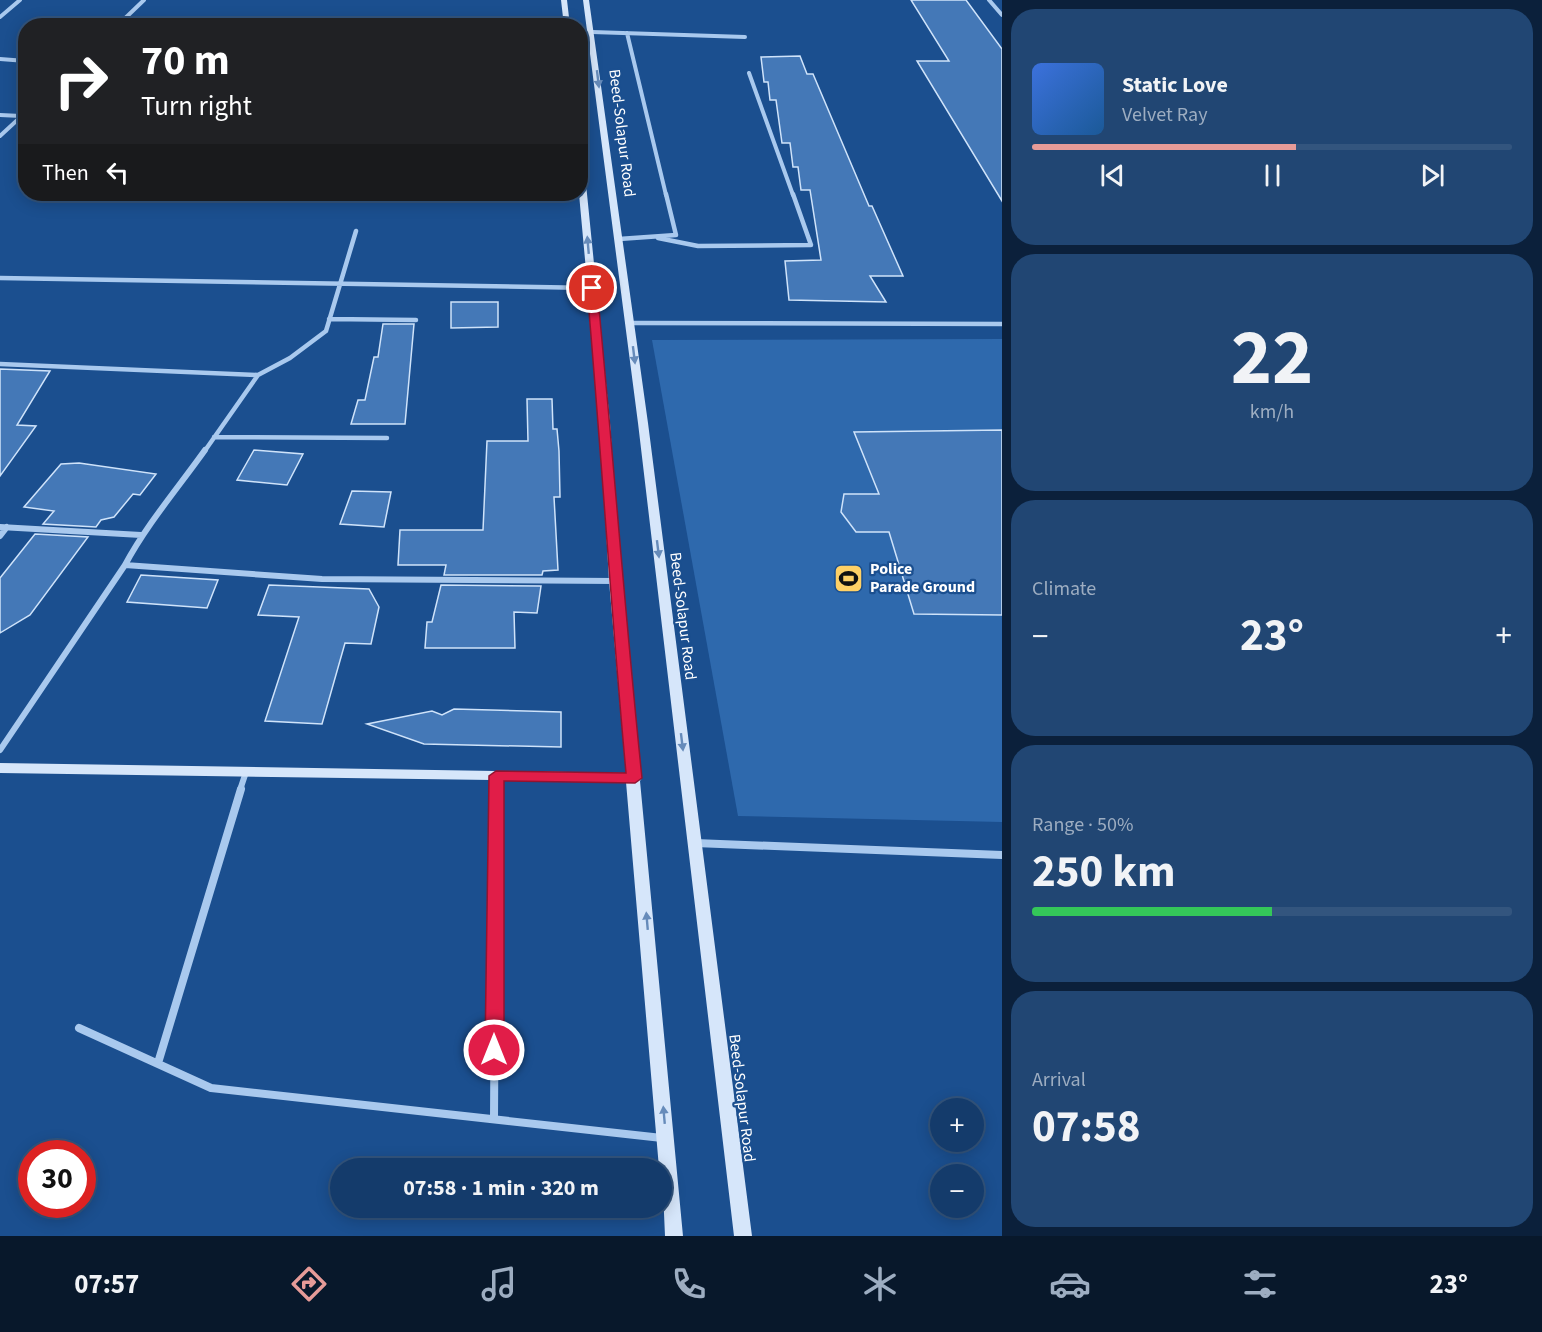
<!DOCTYPE html>
<html lang="en">
<head>
<meta charset="utf-8">
<style>
  :root { --surface:#143b6b; --page:#214673; --text:#f1f3f6; --muted:#9dadc1; --line:#33557e; --accent:#e69b98 }
  body { margin:0; font-family:"Source Sans 3",sans-serif; background:var(--page); color:var(--text); height:100vh; display:flex; flex-direction:column; font-size:22px; white-space:nowrap }
  * { box-sizing:border-box; margin:0 }
  p { font-size:20px; color:var(--muted) }
  .icon { flex:none; width:33px; height:33px; fill:none; stroke:currentColor; stroke-width:2; stroke-linecap:round; stroke-linejoin:round }
  .map { position:relative; flex:1; overflow:hidden }
  .details { display:flex; flex-direction:column; gap:9px; padding:9px; background:#0b203b; width:540px }
  .details>* { flex:none }
  .banner { position:absolute; left:18px; top:18px; width:570px; height:183px; border-radius:24px; box-shadow:0 3px 15px #0003,0 0 0 2px var(--line); background:#202124; color:#fff; overflow:hidden }
  .buttons { position:absolute; left:930px; top:1098px; display:grid; gap:12px }
  .buttons a { display:grid; place-items:center; width:54px; height:54px; border-radius:50%; background:var(--surface); box-shadow:0 3px 15px #0003,0 0 0 2px var(--line); font-size:30px }
  .speed { position:absolute; left:18px; top:1140px; display:flex; gap:12px; font-size:30px; font-weight:700; text-align:center }
  .speed>* { display:grid; place-content:center; width:78px; height:78px; border-radius:50%; background:var(--surface); box-shadow:0 3px 15px #0003,0 0 0 2px var(--line); line-height:1 }
  .speed .limit { border:9px solid #d22; background:#fff; color:#111 }
  .pin { position:absolute; display:grid; place-items:center; width:51px; height:51px; color:#fff; margin:-26px; border:3px solid #fff; border-radius:50%; box-shadow:0 2px 6px #0007 }
  .me { position:absolute; width:66px; margin:-33px; rotate:0deg; stroke-linejoin:round; filter:drop-shadow(0 0 4px #0008) }
  .turn { display:flex; align-items:center; gap:21px; height:126px; padding:0 24px; font-size:27px }
  .turn .icon { width:78px; height:78px; stroke-width:2.5 }
  .turn b { display:block; font-size:42px; line-height:51px }
  .then { display:flex; align-items:center; height:57px; padding:0 24px; background:#0003; gap:12px; font-size:22px }
  .big { font-size:45px; font-weight:700; line-height:1.1 }
  .details .tile { flex:1; display:flex; flex-direction:column; justify-content:center; gap:9px; min-width:0; padding:0 21px; border-radius:24px; background:var(--page) }
  .details .dial { align-items:center; gap:0 }
  .dial b { font-size:78px; line-height:1 }
  .song { display:flex; align-items:center; gap:18px }
  .cover { width:72px; height:72px; border-radius:9px; background:linear-gradient(135deg,hsl(220 70% 55%),hsl(210 70% 35%)) }
  .played { height:6px; border-radius:3px; background:linear-gradient(90deg,var(--accent) 55%,var(--line) 55%) }
  .keys { display:flex; justify-content:space-around; direction:ltr }
  .heat { display:flex; justify-content:space-between; align-items:center; font-size:33px; direction:ltr }
  .charge { height:9px; border-radius:4px; background:linear-gradient(90deg,#34c759 50%,var(--line) 0) }
  .trip { position:absolute; left:330px; top:1158px; width:342px; height:60px; border-radius:30px; background:var(--surface); box-shadow:0 3px 15px #0003,0 0 0 2px var(--line); font-weight:700; line-height:60px; text-align:center }
  .menu { display:flex; height:96px; justify-content:space-around; align-items:center; background:#08182b; color:var(--muted) }
  .menu .icon { width:42px; height:42px }
  .menu .current { color:var(--accent) }
  .menu b { font-size:27px; color:var(--text) }
  main { display:flex; flex:1; min-height:0 }
  .map>svg:first-child { display:block }
  .green { fill:#2e69ad }
  .building { fill:#4478b7; stroke:#cfe3fa; stroke-width:1.5 }
  .lines { fill:none; stroke-linecap:round; stroke-linejoin:round }
  .street-far3 { stroke:#a9c9ee; stroke-width:4 }
  .street-far2 { stroke:#a9c9ee; stroke-width:4.5 }
  .street-far1 { stroke:#a9c9ee; stroke-width:6 }
  .street { stroke:#a9c9ee; stroke-width:8 }
  .secondary { fill:#d6e6fa; fill-rule:evenodd }
  .oneway { fill:#668bba }
  .route { fill:#e11d48; stroke:#92132f; stroke-width:1.5 }
  .labels { text-anchor:middle; dominant-baseline:central; stroke-width:4.5; stroke-linejoin:round; paint-order:stroke }
  .street-label { font-size:16px; fill:#fff; stroke:#1b4f8f }
  .poi-label { font-size:16px; font-weight:bold; fill:#fff; stroke:#1b4f8f; text-anchor:start }
</style>
</head>
<body>
<main>
<div class="map">
<svg width="1002" height="1236" viewBox="0 0 1002 1236">
  <rect width="100%" height="100%" fill="#1b4f8f"/>
  <!-- green -->
  <path class="green" d="M 1002,339 L 1002,822 L 738,816 L 652,340 Z"/>
  <!-- building -->
  <path class="building" d="M 911,0 L 966,0 L 1002,49 L 1002,201 L 917,61 L 949,61 Z
    M 800,56 L 807,74 L 813,74 L 869,206 L 872,206 L 903,276 L 870,276 L 886,302 L 789,300 L 785,261 L 821,260 L 810,190 L 801,190 L 798,167 L 793,167 L 790,143 L 782,143 L 776,100 L 770,100 L 768,82 L 764,82 L 761,57 Z
    M 451,302 L 498,302 L 498,327 L 451,328 Z
    M 383,324 L 414,324 L 405,424 L 351,424 L 358,400 L 365,400 L 374,357 L 378,357 Z
    M 0,369 L 50,371 L 17,425 L 36,426 L 0,476 Z
    M 527,399 L 552,399 L 553,429 L 557,429 L 559,451 L 560,497 L 554,497 L 558,570 L 543,571 L 542,575 L 444,575 L 446,565 L 398,565 L 400,530 L 483,530 L 487,441 L 528,441 Z
    M 1002,430 L 1002,615 L 914,614 L 889,532 L 856,532 L 841,512 L 844,494 L 879,494 L 854,432 Z
    M 254,450 L 303,454 L 287,485 L 237,480 Z
    M 79,463 L 156,474 L 140,495 L 133,494 L 114,517 L 101,520 L 96,527 L 43,524 L 54,511 L 24,507 L 61,464 Z
    M 352,491 L 391,492 L 384,527 L 340,524 Z
    M 35,534 L 88,537 L 30,615 L 0,633 L 0,578 Z
    M 141,575 L 218,580 L 207,608 L 127,602 Z
    M 269,585 L 369,589 L 379,607 L 371,644 L 345,643 L 322,724 L 265,721 L 299,617 L 258,615 Z
    M 441,585 L 541,586 L 537,613 L 514,612 L 515,648 L 425,648 L 427,622 L 432,622 Z
    M 454,709 L 561,712 L 561,747 L 424,744 L 367,724 L 432,711 L 442,715 Z"/>
  <g class="lines">
    <!-- street-far3 -->
    <path class="street-far3" d="M 989,0 L 1002,15
      M 0,17 L 20,0
      M 117,26 L 144,0
      M 159,26 L 353,26
      M 592,32 L 745,37
      M 627,33 L 666,195
      M 0,59 L 26,61
      M 749,73 L 793,195
      M 0,115 L 21,116
      M 0,136 L 26,112"/>
    <!-- street-far2 -->
    <path class="street-far2" d="M 658,238 L 698,246 L 811,245 L 793,194
      M 619,239 L 676,235 L 666,194
      M 0,278 L 592,288
      M 329,319 L 416,320
      M 630,323 L 1002,324
      M 0,364 L 258,375
      M 214,437 L 387,438
      M 204,452 L 258,375 L 290,358 L 326,331 L 356,231"/>
    <!-- street-far1 -->
    <path class="street-far1" d="M 0,527 L 141,535
      M 0,536 L 7,527
      M 125,565 L 322,579 L 615,581
      M 0,750 L 125,565 C 147,524 178,488 205,450
      M 240,790 L 246,772
      M 496,790 L 496,776"/>
    <!-- street -->
    <path class="street" d="M 695,843 L 1002,855
      M 79,1028 L 211,1088 L 662,1138
      M 158,1063 L 241,789
      M 494,1119 L 496,789"/>
    <!-- secondary -->
    <path class="secondary" d="M 561,0 L 567,0 L 570,26 L 564,26 Z
      M 583,0 L 589,0 L 648,423 L 752,1236 L 734,1236 L 638,423 Z
      M 580,162 L 584,164 L 610,423 L 621,581 L 639,775 L 642,778 L 640,781 L 683,1236 L 665,1236 L 662,1168 L 659,1168 L 626,782 L 0,773 L 0,763 L 626,773 L 609,581 L 600,423 L 579,194 L 580,194 Z"/>
  </g>
  <!-- one-way arrows -->
  <defs><path id="oneway-solid" d="M-6-.8H1V-3.2L6.5 0L1 3.2V.8H-6Z" transform="scale(1.5)"/></defs>
  <g class="oneway">
    <use href="#oneway-solid" transform="translate(598 79) rotate(83)"/>
    <use href="#oneway-solid" transform="translate(588 245) rotate(-95)"/>
    <use href="#oneway-solid" transform="translate(634 355) rotate(83)"/>
    <use href="#oneway-solid" transform="translate(658 549) rotate(83)"/>
    <use href="#oneway-solid" transform="translate(682 742) rotate(83)"/>
    <use href="#oneway-solid" transform="translate(647 921) rotate(-95)"/>
    <use href="#oneway-solid" transform="translate(664 1115) rotate(-95)"/>
  </g>
  <!-- route -->
  <path class="route" d="M 592,285 L 597,288 C 613,451 625,615 642,778 L 635,783 L 504,781 L 504,1050 L 501,1056 L 494,1058 L 488,1056 L 485,1050 L 489,776 L 496,771 L 626,773 C 611,611 601,449 587,288 Z"/>
  <!-- icons -->
  <defs>
    <symbol id="stadium-square" viewBox="-11 -11 22 22"><rect x="-9" y="-9" width="18" height="18" rx="4" fill="#ffd166" stroke="#1b4f8f"/><path d="M0-5a6.5 5 0 1 0 0 10a6.5 5 0 1 0 0-10ZM-3.5-1.8h7v3.6h-7Z" fill="#111"/></symbol>
  </defs>
  <g fill-rule="evenodd">
    <use href="#stadium-square" x="832" y="562" width="33" height="33"/>
  </g>
  <g class="labels">
    <!-- street labels -->
    <g class="street-label">
      <text transform="translate(622 133) rotate(83)">Beed-Solapur Road</text>
      <text transform="translate(683 616) rotate(83)">Beed-Solapur Road</text>
      <text transform="translate(742 1098) rotate(83)">Beed-Solapur Road</text>
    </g>
    <!-- poi labels -->
    <g class="poi-label">
      <text x="870" y="569">Police<tspan x="870" dy="18">Parade Ground</tspan></text>
    </g>
  </g>
</svg>
<div class="buttons">
<a>+</a>
<a>−</a>
</div>
<div class="speed"><div class="limit">30</div></div>
<div class="pin" style="left:592px;top:288px;background:#d93025"><svg class="icon" aria-label="arrive" viewBox="0 0 24 24"><path d="M6 21V4h12l-3 4 3 4H6"/></svg></div>
<svg class="me" style="left:494px;top:1050px" viewBox="-20 -20 40 40"><circle r="17" fill="#e11d48" stroke="#fff" stroke-width="3"/><path d="M0-11L8 9 0 5-8 9z" fill="#fff"/></svg>
<div class="trip">07:58 · 1 min · 320 m</div>
<div class="banner">
<div class="turn"><svg class="icon" aria-label="right" viewBox="0 0 24 24"><path d="M7 20v-9h11M14 6l5 5-5 5"/></svg><div><b>70 m</b>Turn right</div></div>
<div class="then">Then<svg class="icon" aria-label="left" viewBox="0 0 24 24"><path d="M17 20v-9H6M10 6l-5 5 5 5"/></svg></div>
</div>
</div>
<section class="details">
<div class="tile">
<div class="song"><i class="cover"></i><div><b>Static Love</b><p>Velvet Ray</p></div></div>
<div class="played"></div>
<div class="keys"><svg class="icon" aria-label="previous" viewBox="0 0 24 24"><path d="M18 5L8 12l10 7zM5 5v14"/></svg><svg class="icon" aria-label="pause" viewBox="0 0 24 24"><path d="M8 5v14M16 5v14"/></svg><svg class="icon" aria-label="next" viewBox="0 0 24 24"><path d="M6 5l10 7-10 7zM19 5v14"/></svg></div>
</div>
<div class="tile dial"><b>22</b><p>km/h</p></div>
<div class="tile"><p>Climate</p>
<div class="heat"><a>−</a><b class="big">23°</b><a>+</a></div>
</div>
<div class="tile"><p>Range · 50%</p><b class="big">250 km</b><div class="charge"></div></div>
<div class="tile"><p>Arrival</p><b class="big">07:58</b></div>
</section>
</main>
<nav class="menu">
<b>07:57</b>
<svg class="icon current" aria-label="directions" viewBox="0 0 24 24"><path d="M12 3l9 9-9 9-9-9zM9 14v-3h6M13 9l2 2-2 2"/></svg>
<svg class="icon" aria-label="music" viewBox="0 0 24 24"><path d="M9 18V5l10-2v13"/><circle cx="6" cy="18" r="3"/><circle cx="16" cy="16" r="3"/></svg>
<svg class="icon" aria-label="phone" viewBox="0 0 24 24"><path d="M5 4h4l2 5-3 2q2 4 5 5l2-3 5 2v4C11 20 4 13 5 4z"/></svg>
<svg class="icon" aria-label="climate" viewBox="0 0 24 24"><path d="M12 3v18M4 7l16 10M4 17L20 7"/></svg>
<svg class="icon" aria-label="car" viewBox="0 0 24 24"><path d="M5 17H2v-5l4-1 3-4h7l3 4 3 1v5h-3M9 17h6M6 11h13"/><circle cx="7" cy="17" r="2"/><circle cx="17" cy="17" r="2"/></svg>
<svg class="icon" aria-label="filters" viewBox="0 0 24 24"><path d="M4 7h16M4 17h16"/><circle cx="9" cy="7" r="2"/><circle cx="15" cy="17" r="2"/></svg>
<b>23°</b>
</nav>
</body>
</html>
